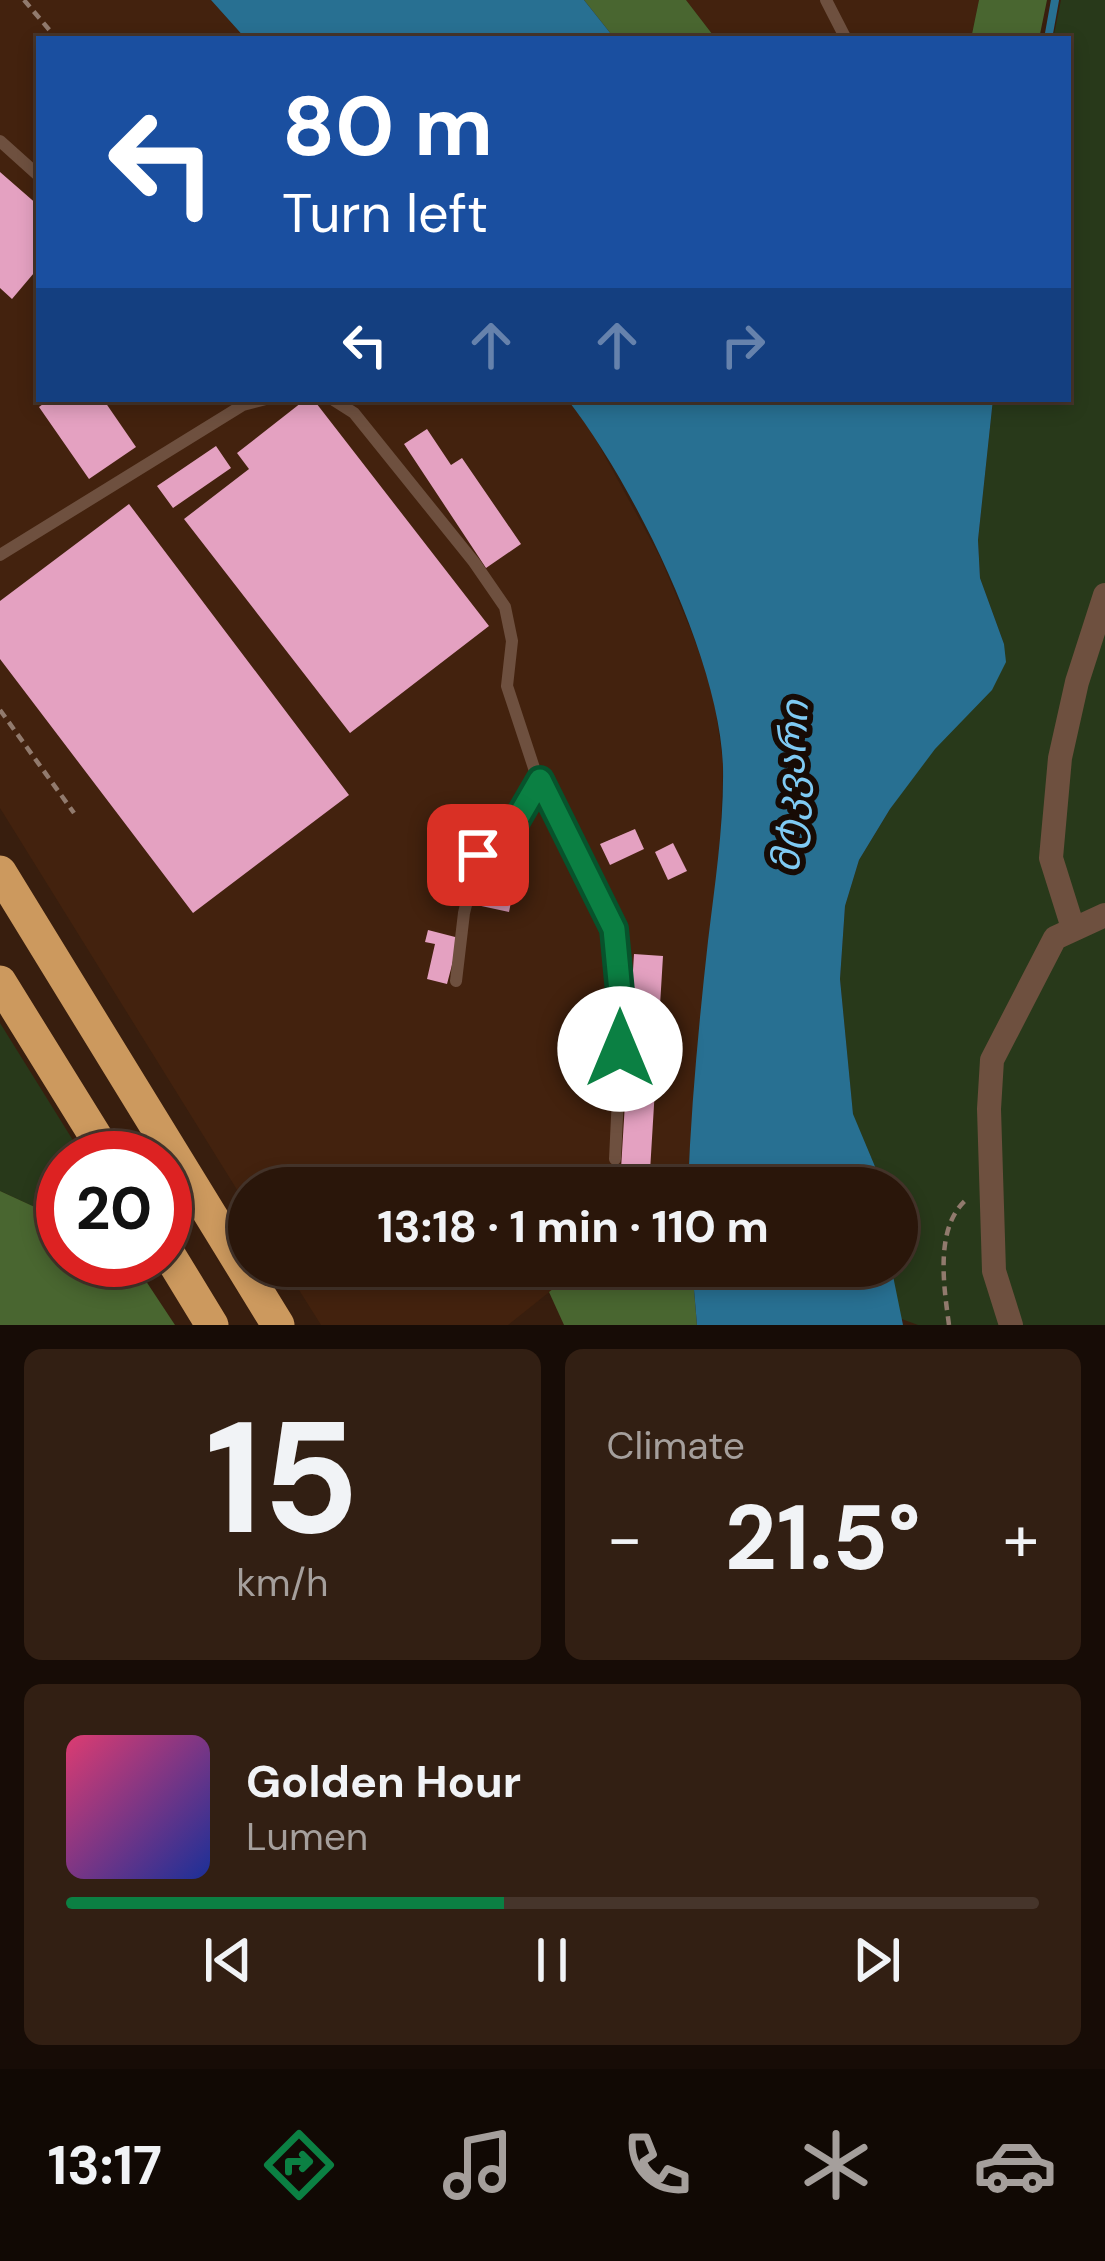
<!DOCTYPE html>
<html lang="en">
<head>
<meta charset="utf-8">
<style>
  :root { --surface:#2a160a; --page:#321f13; --text:#f1f3f6; --muted:#a59f9c; --line:#46352b; --accent:#0b8043 }
  body { margin:0; font-family:"DM Sans","Noto Sans Georgian",sans-serif; background:var(--page); color:var(--text); height:100vh; display:flex; flex-direction:column; font-size:45px; white-space:nowrap }
  * { box-sizing:border-box; margin:0 }
  p { font-size:39px; color:var(--muted) }
  .icon { flex:none; width:66px; height:66px; fill:none; stroke:currentColor; stroke-width:2; stroke-linecap:round; stroke-linejoin:round }
  .map { position:relative; height:1325px; overflow:hidden }
  .sheet { display:flex; flex-direction:column; gap:24px; padding:24px; background:#170c06; flex:1 }
  .sheet>* { flex:none }
  .guide { position:absolute; left:36px; top:36px; width:1035px; height:366px; border-radius:0px; box-shadow:0 6px 18px #0003,0 0 0 3px var(--line); background:#1a4fa0; color:#fff; overflow:hidden }
  .speed { position:absolute; left:36px; top:1131px; display:flex; gap:24px; font-size:60px; font-weight:700; text-align:center }
  .speed>* { display:grid; place-content:center; width:156px; height:156px; border-radius:50%; background:var(--surface); box-shadow:0 6px 18px #0003,0 0 0 3px var(--line); line-height:1 }
  .speed .limit { border:18px solid #d22; background:#fff; color:#111 }
  .pin { position:absolute; display:grid; place-items:center; width:102px; height:102px; color:#fff; margin:-51px; border-radius:24px; box-shadow:0 6px 18px #0006 }
  .me { position:absolute; width:132px; margin:-66px; rotate:0deg; stroke-linejoin:round; filter:drop-shadow(0 0 9px #0008) }
  .turn { display:flex; align-items:center; gap:42px; height:252px; padding:0 48px; font-size:54px }
  .turn .icon { width:156px; height:156px; stroke-width:2.5 }
  .turn b { display:block; font-size:84px; line-height:102px }
  .lanes { display:flex; align-items:center; height:114px; padding:0 48px; background:#0003; justify-content:center; gap:60px; direction:ltr }
  .lanes .off { opacity:.35 }
  .big { font-size:90px; font-weight:700; line-height:1.1 }
  .sheet .tile { flex:1; display:flex; flex-direction:column; justify-content:center; gap:18px; min-width:0; padding:0 42px; border-radius:18px; background:var(--page) }
  .sheet .dial { align-items:center; gap:0 }
  .dial b { font-size:156px; line-height:1 }
  .song { display:flex; align-items:center; gap:36px }
  .cover { width:144px; height:144px; border-radius:18px; background:linear-gradient(135deg,hsl(340 70% 55%),hsl(230 70% 35%)) }
  .played { height:12px; border-radius:6px; background:linear-gradient(90deg,var(--accent) 45%,var(--line) 45%) }
  .keys { display:flex; justify-content:space-around; direction:ltr }
  .heat { display:flex; justify-content:space-between; align-items:center; font-size:66px; direction:ltr }
  .sheet .tiles { flex:1; display:grid; gap:24px; grid-template-columns:1fr 1fr }
  .tile:last-child { grid-column:span 2 }
  .trip { position:absolute; left:228px; top:1167px; width:690px; height:120px; border-radius:60px; background:var(--surface); box-shadow:0 6px 18px #0003,0 0 0 3px var(--line); font-weight:700; line-height:120px; text-align:center }
  .tab-bar { display:flex; height:192px; justify-content:space-around; align-items:center; background:#110904; color:var(--muted) }
  .tab-bar .icon { width:84px; height:84px }
  .tab-bar .current { color:var(--accent) }
  .tab-bar b { font-size:54px; color:var(--text) }
  .map>svg:first-child { display:block }
  .built { fill:#43220e }
  .green { fill:#28391a }
  .forest { fill:#496630 }
  .water { fill:#287092 }
  .lines { fill:none; stroke-linecap:round; stroke-linejoin:round }
  .stream { stroke:#287092; stroke-width:8 }
  .building { fill:#e4a1c1 }
  .path { stroke:#917a6d; stroke-width:4.5; stroke-dasharray:9 6; stroke-linecap:butt }
  .service { stroke:#6e503f; stroke-width:12 }
  .minor { stroke:#6e503f; stroke-width:24 }
  .trunk { stroke:#cc995e; stroke-width:33 }
  .route-casing { stroke:#07532c; stroke-width:30 }
  .route { stroke:#0b8043; stroke-width:21 }
  .labels { text-anchor:middle; dominant-baseline:central; stroke-width:12; stroke-linejoin:round; paint-order:stroke }
  .water-label { font-size:39px; font-style:italic; fill:#7fcaf3; stroke:#170b05 }
</style>
</head>
<body>
<div class="map">
<svg width="1105" height="1325" viewBox="0 0 1105 1325">
  <rect width="100%" height="100%" fill="#381e0e"/>
  <!-- built -->
  <path class="built" d="M 0,0 L 211,0 L 246,39 L 39,39 L 39,399 L 567,399 L 590,429 L 660,557 L 692,633 L 713,691 L 723,763 L 720,843 L 688,1182 L 680,1188 L 249,1188 L 249,1209 L 0,808 Z
    M 686,0 L 979,0 L 971,39 L 716,39 Z
    M 284,1266 L 582,1266 L 508,1325 L 321,1325 Z"/>
  <!-- green -->
  <path class="green" d="M 1061,0 L 1105,0 L 1105,1325 L 918,1325 L 899,1318 L 891,1266 L 897,1266 L 897,1188 L 884,1188 L 853,1115 L 840,979 L 845,906 L 859,860 L 890,809 L 1004,644 L 980,578 L 978,540 L 993,399 L 1068,399 L 1068,39 L 1053,39 Z
    M 0,1023 L 84,1158 L 63,1158 L 63,1220 L 0,1191 Z"/>
  <!-- forest -->
  <path class="forest" d="M 584,0 L 686,0 L 716,39 L 615,39 Z
    M 979,0 L 1047,0 L 1039,39 L 971,39 Z
    M 0,1191 L 63,1220 L 63,1260 L 132,1260 L 175,1325 L 0,1325 Z
    M 582,1266 L 692,1266 L 697,1325 L 564,1325 L 549,1292 Z"/>
  <!-- water -->
  <path class="water" d="M 211,0 L 584,0 L 615,39 L 246,39 Z
    M 567,399 L 993,399 L 978,540 L 980,578 L 1004,644 L 1006,662 L 992,690 L 935,749 L 890,809 L 859,860 L 845,906 L 840,979 L 853,1114 L 884,1188 L 688,1188 C 691,1106 699,1022 708,941 C 715,883 724,825 723,767 C 720,659 633,483 567,399 Z
    M 692,1266 L 891,1266 L 903,1325 L 697,1325 Z"/>
  <g class="lines">
    <!-- stream -->
    <path class="stream" d="M 1048,39 L 1055,0"/>
  </g>
  <!-- building -->
  <path class="building" d="M 0,172 L 39,206 L 39,267 L 12,299 L 0,288 Z
    M 50,399 L 103,399 L 136,447 L 89,479 L 39,407 Z
    M 306,399 L 313,399 L 489,626 L 350,733 L 184,519 L 249,469 L 237,453 Z
    M 427,429 L 451,465 L 462,458 L 521,544 L 486,568 L 404,444 Z
    M 216,446 L 231,468 L 173,508 L 157,486 Z
    M 129,504 L 349,795 L 193,913 L 0,659 L 0,601 Z
    M 635,829 L 644,849 L 610,865 L 600,844 Z
    M 673,843 L 687,871 L 668,880 L 655,852 Z
    M 481,859 L 504,864 L 501,875 L 516,877 L 509,912 L 472,904 Z
    M 428,930 L 459,938 L 447,984 L 427,979 L 435,944 L 425,942 Z
    M 634,954 L 663,956 L 649,1188 L 595,1188 L 596,1167 L 621,1169 Z"/>
  <g class="lines">
    <!-- path -->
    <path class="path" d="M 24,0 L 57,39
      M 0,710 L 74,813
      M 949,1325 C 944,1287 934,1227 967,1199"/>
    <!-- service -->
    <path class="service" d="M 826,0 L 846,39
      M 0,141 L 39,176
      M 332,399 L 354,413 L 474,562 L 505,607 L 512,641 L 507,686 L 534,768 L 614,929 L 622,1013 L 615,1159
      M 0,555 L 243,405 L 266,399
      M 456,981 L 464,913 L 478,855 L 515,823 L 540,780"/>
    <!-- minor -->
    <path class="minor" d="M 1073,928 L 1051,858 L 1060,758 L 1077,682 L 1105,595
      M 1011,1325 L 994,1271 L 989,1109 L 992,1060 L 1055,938 L 1105,915"/>
    <!-- trunk -->
    <path class="trunk" d="M 0,872 L 278,1325
      M 0,982 L 109,1158
      M 165,1248 L 212,1325"/>
  </g>
  <g class="lines">
    <defs>
      <path id="route" d="M 478,855 L 515,823 L 540,780 L 614,929 L 622,1013 L 620,1049"/>
    </defs>
    <!-- route casing -->
    <use href="#route" class="route-casing"/>
    <!-- route -->
    <use href="#route" class="route"/>
  </g>
  <g class="labels">
    <!-- water labels -->
    <g class="water-label">
      <text transform="translate(790 787) rotate(-87)">მტკვარი</text>
    </g>
  </g>
</svg>
<div class="speed"><div class="limit">20</div></div>
<div class="pin" style="left:478px;top:855px;background:#d93025"><svg class="icon" aria-label="arrive" viewBox="0 0 24 24"><path d="M6 21V4h12l-3 4 3 4H6"/></svg></div>
<svg class="me" style="left:620px;top:1049px" viewBox="-20 -20 40 40"><circle r="19" fill="#fff"/><path d="M0-13L10 11 0 6-10 11z" fill="#0b8043"/></svg>
<div class="trip">13:18 · 1 min · 110 m</div>
<div class="guide">
<div class="turn"><svg class="icon" aria-label="left" viewBox="0 0 24 24"><path d="M17 20v-9H6M10 6l-5 5 5 5"/></svg><div><b>80 m</b>Turn left</div></div>
<div class="lanes"><svg class="icon" aria-label="left" viewBox="0 0 24 24"><path d="M17 20v-9H6M10 6l-5 5 5 5"/></svg><svg class="icon off" aria-label="ahead" viewBox="0 0 24 24"><path d="M12 20V5M6 11l6-6 6 6"/></svg><svg class="icon off" aria-label="ahead" viewBox="0 0 24 24"><path d="M12 20V5M6 11l6-6 6 6"/></svg><svg class="icon off" aria-label="right" viewBox="0 0 24 24"><path d="M7 20v-9h11M14 6l5 5-5 5"/></svg></div>
</div>
</div>
<section class="sheet">
<div class="tiles">
<div class="tile dial"><b>15</b><p>km/h</p></div>
<div class="tile"><p>Climate</p>
<div class="heat"><a>−</a><b class="big">21.5°</b><a>+</a></div>
</div>
<div class="tile">
<div class="song"><i class="cover"></i><div><b>Golden Hour</b><p>Lumen</p></div></div>
<div class="played"></div>
<div class="keys"><svg class="icon" aria-label="previous" viewBox="0 0 24 24"><path d="M18 5L8 12l10 7zM5 5v14"/></svg><svg class="icon" aria-label="pause" viewBox="0 0 24 24"><path d="M8 5v14M16 5v14"/></svg><svg class="icon" aria-label="next" viewBox="0 0 24 24"><path d="M6 5l10 7-10 7zM19 5v14"/></svg></div>
</div>
</div>
</section>
<nav class="tab-bar">
<b>13:17</b>
<svg class="icon current" aria-label="directions" viewBox="0 0 24 24"><path d="M12 3l9 9-9 9-9-9zM9 14v-3h6M13 9l2 2-2 2"/></svg>
<svg class="icon" aria-label="music" viewBox="0 0 24 24"><path d="M9 18V5l10-2v13"/><circle cx="6" cy="18" r="3"/><circle cx="16" cy="16" r="3"/></svg>
<svg class="icon" aria-label="phone" viewBox="0 0 24 24"><path d="M5 4h4l2 5-3 2q2 4 5 5l2-3 5 2v4C11 20 4 13 5 4z"/></svg>
<svg class="icon" aria-label="climate" viewBox="0 0 24 24"><path d="M12 3v18M4 7l16 10M4 17L20 7"/></svg>
<svg class="icon" aria-label="car" viewBox="0 0 24 24"><path d="M5 17H2v-5l4-1 3-4h7l3 4 3 1v5h-3M9 17h6M6 11h13"/><circle cx="7" cy="17" r="2"/><circle cx="17" cy="17" r="2"/></svg>
</nav>
</body>
</html>
